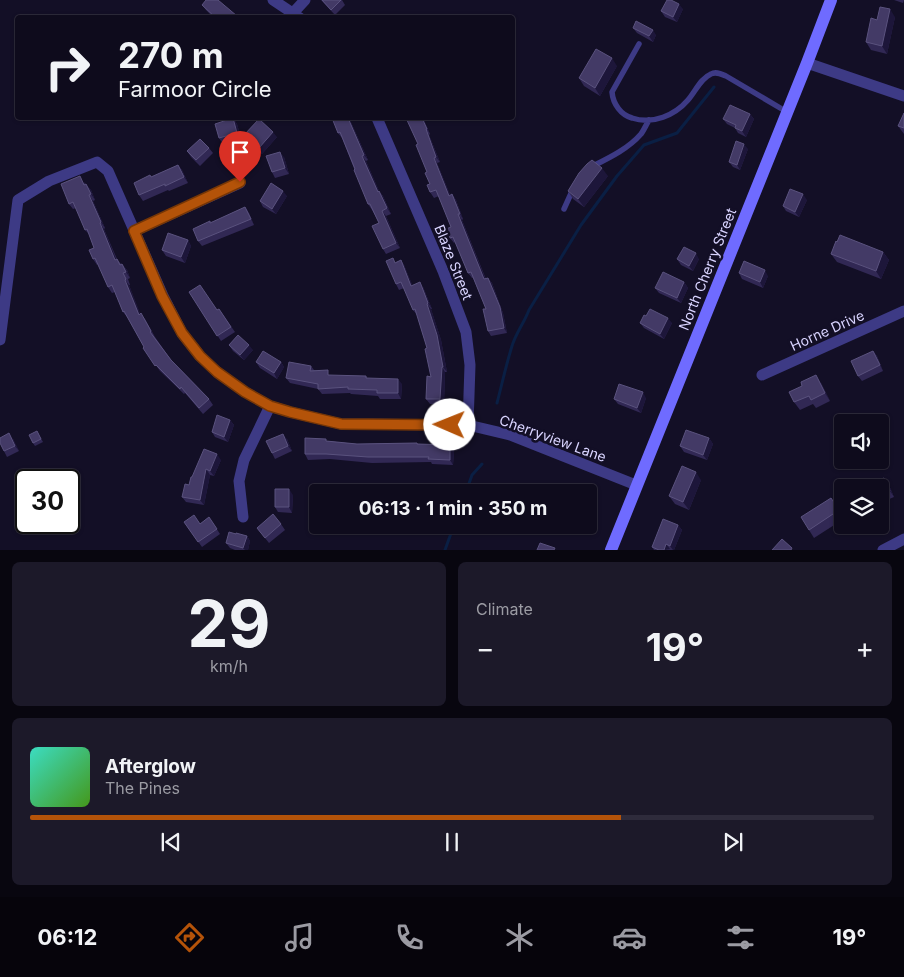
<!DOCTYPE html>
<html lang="en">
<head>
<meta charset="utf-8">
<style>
  :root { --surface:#0e0b1c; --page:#1c1929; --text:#f1f3f6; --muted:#9b9ba3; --line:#2e2b3b; --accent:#b45309 }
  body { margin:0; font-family:Inter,sans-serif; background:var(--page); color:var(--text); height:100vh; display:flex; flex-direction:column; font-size:19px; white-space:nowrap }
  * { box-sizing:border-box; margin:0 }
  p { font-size:16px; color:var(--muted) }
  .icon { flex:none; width:28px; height:28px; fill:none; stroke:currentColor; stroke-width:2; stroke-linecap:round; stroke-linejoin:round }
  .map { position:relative; height:550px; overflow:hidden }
  .details { display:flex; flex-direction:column; gap:12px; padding:12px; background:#08060f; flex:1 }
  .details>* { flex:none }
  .guide { position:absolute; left:15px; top:15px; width:500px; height:105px; border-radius:5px; box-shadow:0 1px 4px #0004,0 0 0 1px var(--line); background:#0e0b1c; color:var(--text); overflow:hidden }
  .buttons { position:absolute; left:834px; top:414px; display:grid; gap:10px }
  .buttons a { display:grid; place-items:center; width:55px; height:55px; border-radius:5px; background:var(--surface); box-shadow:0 1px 4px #0004,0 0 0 1px var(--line); font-size:25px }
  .speed { position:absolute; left:15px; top:469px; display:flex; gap:10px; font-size:25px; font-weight:700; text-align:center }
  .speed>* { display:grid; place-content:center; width:65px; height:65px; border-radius:50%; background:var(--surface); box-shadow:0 1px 4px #0004,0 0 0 1px var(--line); line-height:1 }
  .speed .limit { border:2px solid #111; border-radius:8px; background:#fff; color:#111 }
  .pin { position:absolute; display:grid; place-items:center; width:42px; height:42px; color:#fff; margin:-51px -21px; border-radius:50% 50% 50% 0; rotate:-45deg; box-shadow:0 0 5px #0007 }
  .pin .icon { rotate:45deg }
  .me { position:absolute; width:55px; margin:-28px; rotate:271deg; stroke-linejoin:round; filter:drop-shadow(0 0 4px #0008) }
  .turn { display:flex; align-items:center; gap:18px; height:105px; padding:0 20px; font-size:22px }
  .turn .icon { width:65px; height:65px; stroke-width:2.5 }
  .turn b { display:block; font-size:35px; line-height:42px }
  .big { font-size:38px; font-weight:700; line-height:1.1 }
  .details .tile { flex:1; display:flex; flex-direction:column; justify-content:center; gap:8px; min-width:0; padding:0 18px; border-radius:8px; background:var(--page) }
  .details .dial { align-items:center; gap:0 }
  .dial b { font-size:65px; line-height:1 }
  .song { display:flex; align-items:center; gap:15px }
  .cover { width:60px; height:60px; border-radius:8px; background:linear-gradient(135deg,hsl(170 70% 55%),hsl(100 70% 35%)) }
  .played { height:5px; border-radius:2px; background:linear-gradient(90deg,var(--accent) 70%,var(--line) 70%) }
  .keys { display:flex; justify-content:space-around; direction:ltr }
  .heat { display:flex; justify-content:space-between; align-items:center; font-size:28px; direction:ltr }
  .details .tiles { flex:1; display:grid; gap:12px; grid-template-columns:1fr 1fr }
  .tile:last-child { grid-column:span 2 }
  .trip { position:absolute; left:309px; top:484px; width:288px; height:50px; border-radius:5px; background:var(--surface); box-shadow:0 1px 4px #0004,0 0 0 1px var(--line); font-weight:700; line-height:50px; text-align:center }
  .menu { display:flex; height:80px; justify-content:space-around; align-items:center; background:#06040b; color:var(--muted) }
  .menu .icon { width:35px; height:35px }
  .menu .current { color:var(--accent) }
  .menu b { font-size:22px; color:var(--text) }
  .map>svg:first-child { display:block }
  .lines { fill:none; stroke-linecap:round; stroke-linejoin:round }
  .stream { stroke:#0a1f44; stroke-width:3 }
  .lane { stroke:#3d3a85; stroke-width:5.5 }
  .street { stroke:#3d3a85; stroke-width:11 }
  .secondary { stroke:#6f6bff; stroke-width:12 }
  .wall { fill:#312854 }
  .shaded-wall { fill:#1d163a }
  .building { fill:#433a66; stroke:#5a527e }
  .route-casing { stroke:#753606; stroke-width:12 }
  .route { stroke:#b45309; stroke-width:9 }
  .labels { text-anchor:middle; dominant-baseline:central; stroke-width:5; stroke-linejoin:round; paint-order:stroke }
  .street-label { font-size:14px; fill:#d9d4ff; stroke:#130f26 }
</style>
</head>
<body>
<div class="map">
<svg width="904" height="550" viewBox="0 0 904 550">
  <rect width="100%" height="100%" fill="#130f26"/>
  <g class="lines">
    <!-- stream -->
    <path class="stream" d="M 497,403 C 502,384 506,365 512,346 C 516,333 524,323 529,310 L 581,225 L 617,176 L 644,145 L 677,133 L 714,87
      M 466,492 L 472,475 L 482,464
      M 445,550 L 454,525"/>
    <!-- lane -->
    <path class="lane" d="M 639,44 L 612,92 C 613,104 621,115 632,118 C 653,125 675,115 688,100 C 695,92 701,78 711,74 C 716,71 721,74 726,76 L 787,112
      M 591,167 C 609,158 628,149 641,134 C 644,130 646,125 649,120
      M 564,209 L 573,189"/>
    <!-- street -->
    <path class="street" d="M 273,0 L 300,18
      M 293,13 L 305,0
      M 807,63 L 904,96
      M 377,118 L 443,271 L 466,332 L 470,365 L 468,425
      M 134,231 L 240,183
      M 0,340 L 18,200 L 49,181 L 97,162 L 108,171 L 163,296 L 182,333 L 200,356 L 217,372 L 245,392 L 270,406 L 290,412 L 341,424 L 468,425 L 510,435 L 636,485
      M 762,375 L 904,311
      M 243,517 L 239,481 L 244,460 L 270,406
      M 883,550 L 904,539"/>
    <!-- secondary -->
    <path class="secondary" d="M 611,550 L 807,63 L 831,0"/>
  </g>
  <!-- wall -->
  <path class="wall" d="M 321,0 L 342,0 L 345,5 L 335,15 Z
    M 894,0 L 904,0 L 903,3 Z
    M 202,5 L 237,16 L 241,18 L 214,18 L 206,10 Z
    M 683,9 L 677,22 L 665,17 L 661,11 Z
    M 895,17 L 887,54 L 871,50 L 866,42 L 877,20 Z
    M 633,28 L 656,35 L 653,42 L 637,33 Z
    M 617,66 L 600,96 L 584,86 L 579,78 Z
    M 904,113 L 904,134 L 898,126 Z
    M 750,114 L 754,119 L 746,137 L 738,133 L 735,128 L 727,124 L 723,119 Z
    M 105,118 L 114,118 L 107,120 Z
    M 233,118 L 237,124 L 241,138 L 223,144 L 219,138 Z
    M 332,118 L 349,118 L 368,160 L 366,161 L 379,191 L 383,196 L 391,214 L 386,216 L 400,248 L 386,254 L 383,249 L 379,223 L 372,210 L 368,204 L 342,138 L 338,133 Z
    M 423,118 L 430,134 L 429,135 L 440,162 L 437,163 L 450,195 L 452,194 L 456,200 L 463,219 L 462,220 L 486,279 L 488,278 L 492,283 L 503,313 L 507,333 L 491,336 L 488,331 L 486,309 L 473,278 L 472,278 L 468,273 L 455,242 L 454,243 L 450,238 L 451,227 L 439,196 L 434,198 L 430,192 L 430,184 L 427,172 L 418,144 Z
    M 244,135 L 277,137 L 262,154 L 248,141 Z
    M 209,148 L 213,153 L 200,166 L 191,157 L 187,151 Z
    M 748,149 L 740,170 L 733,167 L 729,162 Z
    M 284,157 L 289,174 L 275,178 L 272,172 Z
    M 178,165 L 182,170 L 188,183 L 169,191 L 168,190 L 143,201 L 139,195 L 152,177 Z
    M 608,176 L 584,207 L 573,199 L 568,191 Z
    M 84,182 L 85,184 L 91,190 L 95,200 L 93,201 L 105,228 L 104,229 L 117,259 L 121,264 L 122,264 L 127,270 L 130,278 L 128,279 L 130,285 L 129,285 L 140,314 L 145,319 L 155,337 L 171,360 L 209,399 L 213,405 L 203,414 L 185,393 L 184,394 L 160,371 L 143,348 L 144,347 L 127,317 L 123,312 L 115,292 L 112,293 L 108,287 L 98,264 L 97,265 L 93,259 L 94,248 L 89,234 L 85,230 L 76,208 L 73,209 L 69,204 Z
    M 287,196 L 276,214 L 263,207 L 260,201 Z
    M 807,200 L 799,217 L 786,211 L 783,206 Z
    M 245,207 L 249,213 L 254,225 L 202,246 L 198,241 L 211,223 Z
    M 188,240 L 191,246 L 185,263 L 166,256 L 162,250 Z
    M 883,252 L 889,260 L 881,279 L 837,262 L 831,254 Z
    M 677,259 L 699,259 L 693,271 L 681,265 Z
    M 401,260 L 404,265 L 412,285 L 423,287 L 432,309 L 431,309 L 441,340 L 447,372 L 445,372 L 444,404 L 430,404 L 426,399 L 431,377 L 427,348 L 417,315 L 413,310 L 404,288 L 399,290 L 396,284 L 396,262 Z
    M 739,273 L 768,276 L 763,288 L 742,279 Z
    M 684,282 L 688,288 L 681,303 L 659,293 L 655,288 Z
    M 189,292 L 217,310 L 219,309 L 235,332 L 221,341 Z
    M 646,316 L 672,323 L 664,339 L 644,328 L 640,323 Z
    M 229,345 L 253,350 L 244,360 L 233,351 Z
    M 873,351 L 877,356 L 883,371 L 862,381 L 858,376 Z
    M 256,362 L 281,362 L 284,367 L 277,379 L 260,368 Z
    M 311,366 L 314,370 L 332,376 L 366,376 L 368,379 L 402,384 L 401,399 L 380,399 L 378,396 L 351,394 L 350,393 L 322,394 L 318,389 L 290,383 L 286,378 Z
    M 821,383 L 830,401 L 816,408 L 813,404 L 800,410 L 794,402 Z
    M 646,398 L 641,413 L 618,404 L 614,399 Z
    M 230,420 L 234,425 L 228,442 L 215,437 L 212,432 Z
    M 37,431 L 43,442 L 35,446 L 33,443 Z
    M 709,438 L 713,444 L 707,460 L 684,452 L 680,446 Z
    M 13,439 L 19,451 L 7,457 L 4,451 Z
    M 287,439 L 292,451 L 275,459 L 272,453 Z
    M 328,441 L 357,444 L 417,443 L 418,444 L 450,445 L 454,451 L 453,465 L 432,464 L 431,462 L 372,463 L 330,459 L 308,460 L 305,454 Z
    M 221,460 L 214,476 L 210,475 L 204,505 L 186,502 L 182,497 L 189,485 L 192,477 Z
    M 701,480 L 689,510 L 675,504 L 669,496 Z
    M 888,483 L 894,497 L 880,503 L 880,488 Z
    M 293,495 L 292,513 L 278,512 L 275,507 Z
    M 831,498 L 842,515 L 842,520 L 814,538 L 809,530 Z
    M 209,517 L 220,534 L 202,547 L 184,522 L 200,524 Z
    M 281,524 L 285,530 L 269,543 L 257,528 Z
    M 561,525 L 571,525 L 570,529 Z
    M 678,525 L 682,530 L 674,550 L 654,550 L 652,547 Z
    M 236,534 L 247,536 L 250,541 L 248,550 L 235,550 L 230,548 L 226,543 Z"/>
  <!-- shaded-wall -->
  <path class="shaded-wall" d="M 679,4 L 683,9 L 677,22 L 673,17 Z
    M 890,9 L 895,17 L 887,54 L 882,46 Z
    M 653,30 L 656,35 L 653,42 L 649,36 Z
    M 612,58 L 617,66 L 600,96 L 595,88 Z
    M 750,114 L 754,119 L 746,137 L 742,131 Z
    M 233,118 L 237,124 L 241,138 L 237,133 Z
    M 348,118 L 349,118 L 368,160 L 364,155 Z
    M 422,118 L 423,118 L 430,134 L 427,129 Z
    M 426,129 L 429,135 L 440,162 L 436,157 Z
    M 273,132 L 277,137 L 262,154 L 259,148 Z
    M 744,144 L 748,149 L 740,170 L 737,165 Z
    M 280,152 L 284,157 L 289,174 L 285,168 Z
    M 362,156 L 366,161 L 382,197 L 378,192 Z
    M 434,158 L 437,163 L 453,201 L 449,196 Z
    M 178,165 L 182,170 L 188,183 L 184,177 Z
    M 602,168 L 608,176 L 584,207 L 578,199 Z
    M 86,184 L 91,190 L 95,200 L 91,194 Z
    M 283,191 L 287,196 L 276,214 L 272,209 Z
    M 379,191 L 383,196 L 391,214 L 387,208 Z
    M 452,194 L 456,200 L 463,219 L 460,214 Z
    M 803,194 L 807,200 L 799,217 L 795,212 Z
    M 89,195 L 93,201 L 105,228 L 101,222 Z
    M 245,207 L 249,213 L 254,225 Z
    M 382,211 L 386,216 L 400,248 L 396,243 Z
    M 458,214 L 462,220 L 488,285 L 484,279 Z
    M 100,223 L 104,229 L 119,266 L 115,260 Z
    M 188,240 L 191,246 L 185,263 L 181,257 Z
    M 883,252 L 889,260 L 881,279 L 876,271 Z
    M 696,253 L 699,259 L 693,271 L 689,266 Z
    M 401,260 L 404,265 L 415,291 L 411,286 Z
    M 122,264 L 127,270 L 130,278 L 126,272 Z
    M 765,270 L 768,276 L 763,288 L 760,282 Z
    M 488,278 L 492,283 L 503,313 L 507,333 L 504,328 Z
    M 125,280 L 129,285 L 143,320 L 139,315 Z
    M 420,282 L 423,287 L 432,309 L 428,303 Z
    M 684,282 L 688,288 L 681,303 L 677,298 Z
    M 427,304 L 431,309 L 441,340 L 447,372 L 443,367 Z
    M 668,318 L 672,323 L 664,339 L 660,334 Z
    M 249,345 L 253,350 L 244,360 L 240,355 Z
    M 873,351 L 877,356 L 883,371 Z
    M 281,362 L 284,367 L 277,379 L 274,373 Z
    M 442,367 L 445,372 L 444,404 L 440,399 Z
    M 816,375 L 821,383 L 830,401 L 825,393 Z
    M 398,379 L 402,384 L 401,399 L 398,393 Z
    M 643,392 L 646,398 L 641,413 L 637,408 Z
    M 230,420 L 234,425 L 228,442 L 224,437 Z
    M 9,433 L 13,439 L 19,451 L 15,446 Z
    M 283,434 L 287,439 L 292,451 L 288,446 Z
    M 709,438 L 713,444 L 707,460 L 703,455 Z
    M 450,445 L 454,451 L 453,465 L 450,460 Z
    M 217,454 L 221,460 L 214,476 L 210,471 Z
    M 206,469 L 210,475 L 204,505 L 200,500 Z
    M 696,472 L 701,480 L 689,510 L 683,502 Z
    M 884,478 L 888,483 L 894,497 L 890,491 Z
    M 289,489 L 293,495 L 292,513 L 289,507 Z
    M 567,525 L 571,525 L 570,529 Z
    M 678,525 L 682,530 L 674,550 L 673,550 L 670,546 Z
    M 247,536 L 250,541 L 248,550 L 245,550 L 243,548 Z
    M 666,544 L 670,549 L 664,550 Z"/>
  <!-- building -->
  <path class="building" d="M 206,0 L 218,0 L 237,16 L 238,15 L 241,18 L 216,18 L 202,5 Z
    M 322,0 L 341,0 L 331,10 Z
    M 667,0 L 671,0 L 679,4 L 673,17 L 661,11 Z
    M 880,7 L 890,9 L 882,46 L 866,42 L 871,18 L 877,20 Z
    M 636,21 L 653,30 L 649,36 L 633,28 Z
    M 596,49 L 612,58 L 595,88 L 579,78 Z
    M 730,105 L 750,114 L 742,131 L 735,128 L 736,125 L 723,119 Z
    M 904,113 L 904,128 L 898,126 Z
    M 233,118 L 237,133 L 219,138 L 215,124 Z
    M 332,118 L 348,118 L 364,155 L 362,156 L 378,192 L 379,191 L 387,208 L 382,211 L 396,243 L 383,249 L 372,226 L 379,223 L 370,204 L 368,204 L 354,170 L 355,169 L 340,132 L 338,133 Z
    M 406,118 L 422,118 L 427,129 L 426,129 L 436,157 L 434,158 L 449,196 L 452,194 L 460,214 L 458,214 L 484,279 L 488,278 L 500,307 L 504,328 L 488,331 L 483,309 L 486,309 L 471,272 L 468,273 L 453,237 L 450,238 L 446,229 L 451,227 L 436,190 L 430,192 L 427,185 L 430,184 L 425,173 L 427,172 L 416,145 L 418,144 Z
    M 259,119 L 273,132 L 259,148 L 244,135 Z
    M 200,139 L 209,148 L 196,160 L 187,151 Z
    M 736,141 L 744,144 L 737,165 L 729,162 Z
    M 280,152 L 285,168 L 272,172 L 266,156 Z
    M 592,160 L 602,168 L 578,199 L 568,191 L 579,173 L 587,164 Z
    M 178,165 L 184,177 L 165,186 L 165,184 L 139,195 L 134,183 L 150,175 L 151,177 Z
    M 80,176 L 84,185 L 86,184 L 91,194 L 89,195 L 101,222 L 100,223 L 115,260 L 117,259 L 120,265 L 122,264 L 126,272 L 123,273 L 126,279 L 125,280 L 139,315 L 141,313 L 151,331 L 150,332 L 171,360 L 209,399 L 199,408 L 181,387 L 180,389 L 156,365 L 155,366 L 143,348 L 144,347 L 124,311 L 123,312 L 112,285 L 108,287 L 95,258 L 93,259 L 89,250 L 94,248 L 87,229 L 85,230 L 73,202 L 69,204 L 61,184 Z
    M 271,183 L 283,191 L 272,209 L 260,201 Z
    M 790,189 L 803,194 L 795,212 L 783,206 Z
    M 245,207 L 251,219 L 198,241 L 193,229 L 210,221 L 210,223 Z
    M 168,233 L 188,240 L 181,257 L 162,250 Z
    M 840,235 L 883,252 L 876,271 L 831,254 L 836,241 L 837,242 Z
    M 684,247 L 696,253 L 689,266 L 677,259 Z
    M 393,258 L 395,263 L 401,260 L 411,286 L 420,282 L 428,303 L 427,304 L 437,335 L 443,367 L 442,367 L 440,399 L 426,399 L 427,376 L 431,377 L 425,349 L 427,348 L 415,309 L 413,310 L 401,282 L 396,284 L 386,261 Z
    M 744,261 L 765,270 L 760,282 L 739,273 Z
    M 663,272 L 684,282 L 677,298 L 655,288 Z
    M 200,285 L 217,310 L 219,309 L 231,327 L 217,336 L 189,292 Z
    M 650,309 L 668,318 L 660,334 L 640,323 L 644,315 L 646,316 Z
    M 238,335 L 249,345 L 240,355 L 229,345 Z
    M 263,351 L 281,362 L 274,373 L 256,362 Z
    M 873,351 L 880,365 L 858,376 L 851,361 Z
    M 289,362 L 311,366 L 310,371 L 328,370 L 328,375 L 366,376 L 366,378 L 398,379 L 398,393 L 377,393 L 377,390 L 348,389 L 348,387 L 318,389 L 318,384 L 286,378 Z
    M 816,375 L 825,393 L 811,400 L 809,396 L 794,402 L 789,392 L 802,386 L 801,382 Z
    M 619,384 L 643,392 L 637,408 L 614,399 Z
    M 217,415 L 230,420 L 224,437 L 212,432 Z
    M 686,430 L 709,438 L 703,455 L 680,446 Z
    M 37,431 L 41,439 L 33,443 L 29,435 Z
    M 9,433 L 15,446 L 4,451 L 0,443 L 0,438 Z
    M 283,434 L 288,446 L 272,453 L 266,441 Z
    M 305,438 L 326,439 L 326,441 L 357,444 L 417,443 L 417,444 L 450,445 L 450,460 L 428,459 L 429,457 L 368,457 L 326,454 L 305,454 Z
    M 204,449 L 217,454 L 210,471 L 206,469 L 200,500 L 182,497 L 185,484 L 189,485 L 191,477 L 192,477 Z
    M 682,466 L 696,472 L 683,502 L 669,496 Z
    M 884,478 L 890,491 L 880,496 L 880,488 L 863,488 Z
    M 275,489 L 289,489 L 289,507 L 275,507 Z
    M 831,498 L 839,510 L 809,530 L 801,517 Z
    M 273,514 L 281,524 L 265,538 L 257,528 Z
    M 194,515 L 200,524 L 209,517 L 217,529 L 198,542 L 184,522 Z
    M 663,519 L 678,525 L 670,546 L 666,544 L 664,550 L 659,550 L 652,547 Z
    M 229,532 L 236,534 L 236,533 L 247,536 L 243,548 L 226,543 Z
    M 782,539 L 792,548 L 791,550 L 772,550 Z
    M 540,543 L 555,548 L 554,550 L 537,550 Z"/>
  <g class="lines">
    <defs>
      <path id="route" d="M 240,182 L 134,231 L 162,296 L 182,333 L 200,356 L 217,372 L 245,392 L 270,406 L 290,412 L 341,424 L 450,425"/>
    </defs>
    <!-- route casing -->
    <use href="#route" class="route-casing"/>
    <!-- route -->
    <use href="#route" class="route"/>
  </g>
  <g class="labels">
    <!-- street labels -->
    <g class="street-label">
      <text transform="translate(454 262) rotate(68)">Blaze Street</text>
      <text transform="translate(707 269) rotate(-68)">North Cherry Street</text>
      <text transform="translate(827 330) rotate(-24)">Horne Drive</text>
      <text transform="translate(553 438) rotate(20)">Cherryview Lane</text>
    </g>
  </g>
</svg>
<div class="buttons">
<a><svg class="icon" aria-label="sound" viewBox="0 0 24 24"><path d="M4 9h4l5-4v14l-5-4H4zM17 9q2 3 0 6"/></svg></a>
<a><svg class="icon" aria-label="layers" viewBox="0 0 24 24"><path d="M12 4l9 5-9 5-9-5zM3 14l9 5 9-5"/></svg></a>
</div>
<div class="speed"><div class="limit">30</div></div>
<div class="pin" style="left:240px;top:182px;background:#d93025"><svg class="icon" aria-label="arrive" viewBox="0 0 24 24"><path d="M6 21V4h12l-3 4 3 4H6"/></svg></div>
<svg class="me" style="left:450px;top:425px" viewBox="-20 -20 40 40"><circle r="19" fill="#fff"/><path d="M0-13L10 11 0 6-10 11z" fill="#b45309"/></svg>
<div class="trip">06:13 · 1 min · 350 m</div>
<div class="guide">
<div class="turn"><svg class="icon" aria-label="right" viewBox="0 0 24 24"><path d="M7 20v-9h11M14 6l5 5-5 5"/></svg><div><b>270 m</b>Farmoor Circle</div></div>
</div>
</div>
<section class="details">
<div class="tiles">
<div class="tile dial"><b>29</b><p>km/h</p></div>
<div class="tile"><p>Climate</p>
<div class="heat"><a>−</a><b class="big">19°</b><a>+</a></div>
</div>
<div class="tile">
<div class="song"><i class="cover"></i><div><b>Afterglow</b><p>The Pines</p></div></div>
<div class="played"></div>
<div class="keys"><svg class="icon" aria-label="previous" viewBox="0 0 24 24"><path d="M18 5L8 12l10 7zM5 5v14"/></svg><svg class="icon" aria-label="pause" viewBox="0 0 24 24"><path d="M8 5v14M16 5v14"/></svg><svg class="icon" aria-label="next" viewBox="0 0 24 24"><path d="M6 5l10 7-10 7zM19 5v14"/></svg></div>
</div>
</div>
</section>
<nav class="menu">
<b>06:12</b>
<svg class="icon current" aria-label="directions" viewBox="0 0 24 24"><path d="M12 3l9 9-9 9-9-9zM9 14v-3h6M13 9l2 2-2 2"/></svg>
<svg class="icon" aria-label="music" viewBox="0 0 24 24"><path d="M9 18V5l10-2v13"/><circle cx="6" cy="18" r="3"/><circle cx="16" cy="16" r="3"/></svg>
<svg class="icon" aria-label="phone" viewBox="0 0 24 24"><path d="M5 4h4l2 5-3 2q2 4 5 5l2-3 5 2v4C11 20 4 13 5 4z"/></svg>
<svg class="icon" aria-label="climate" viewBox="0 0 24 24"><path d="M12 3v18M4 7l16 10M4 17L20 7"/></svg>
<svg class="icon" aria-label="car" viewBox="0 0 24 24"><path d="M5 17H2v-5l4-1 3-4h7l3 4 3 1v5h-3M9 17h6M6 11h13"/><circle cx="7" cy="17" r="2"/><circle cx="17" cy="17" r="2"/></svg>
<svg class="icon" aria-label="filters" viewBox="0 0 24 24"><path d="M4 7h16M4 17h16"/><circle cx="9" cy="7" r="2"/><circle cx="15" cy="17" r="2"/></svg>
<b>19°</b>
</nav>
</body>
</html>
